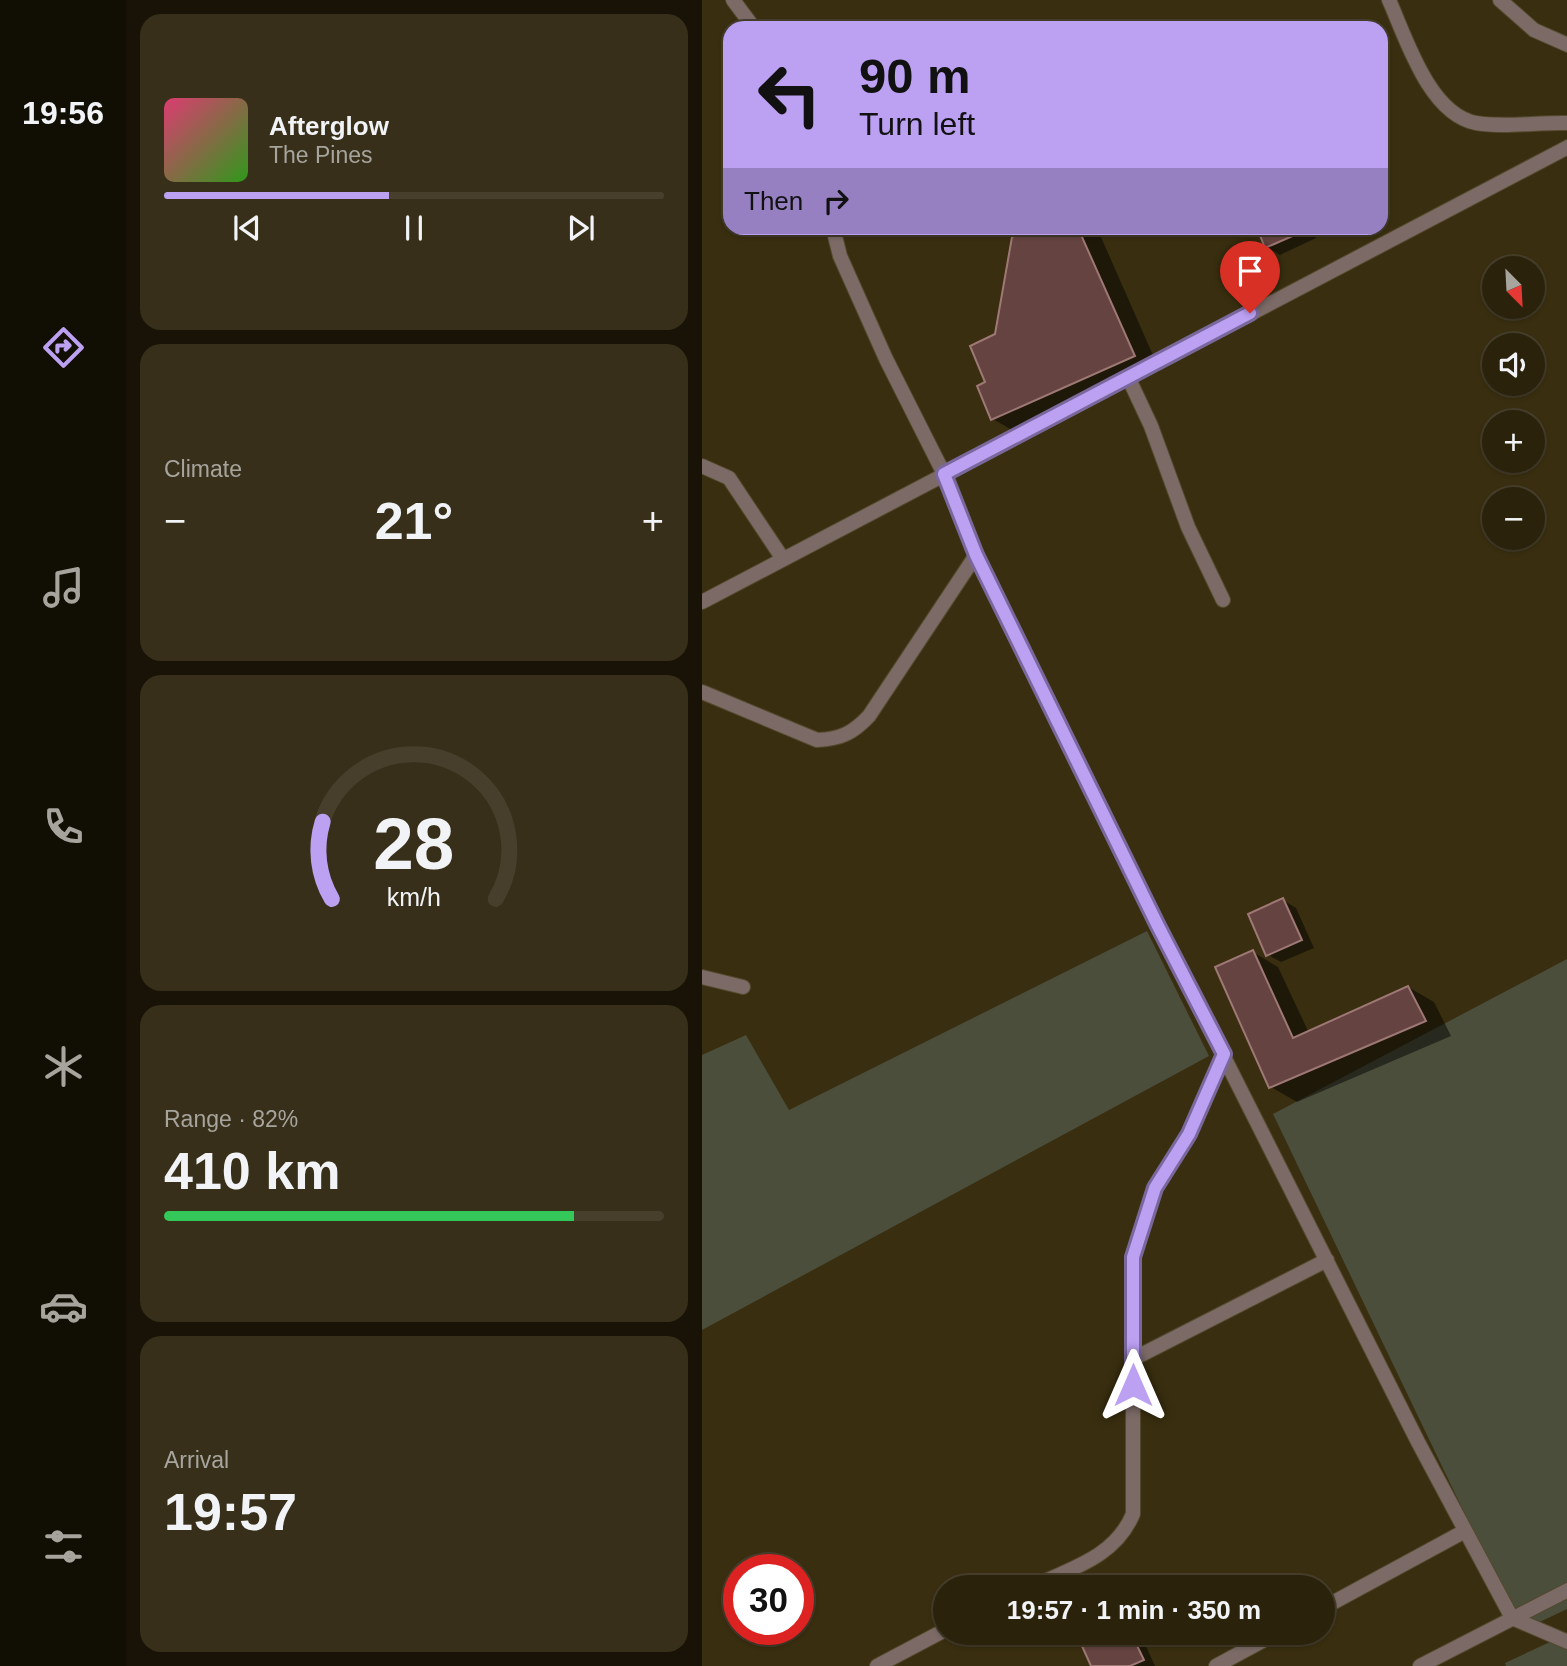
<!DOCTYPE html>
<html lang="en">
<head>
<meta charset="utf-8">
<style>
  :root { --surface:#2b220b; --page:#372f19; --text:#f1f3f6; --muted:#a6a49d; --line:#473f2c; --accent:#bca0f2 }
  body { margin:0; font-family:Helvetica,sans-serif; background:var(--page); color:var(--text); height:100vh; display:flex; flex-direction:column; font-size:26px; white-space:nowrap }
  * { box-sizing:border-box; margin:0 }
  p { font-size:23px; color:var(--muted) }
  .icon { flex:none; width:38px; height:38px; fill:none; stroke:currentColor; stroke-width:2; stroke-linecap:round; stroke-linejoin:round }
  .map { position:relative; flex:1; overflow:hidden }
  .sheet { display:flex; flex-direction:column; gap:14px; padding:14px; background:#181306; width:576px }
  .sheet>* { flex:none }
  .guide { position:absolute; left:21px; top:21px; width:665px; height:214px; border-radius:21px; box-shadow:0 2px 5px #0004,0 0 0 2px var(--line); background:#bca0f2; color:#111; overflow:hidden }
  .needle { width:46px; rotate:156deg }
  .controls { position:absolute; left:780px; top:256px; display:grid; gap:14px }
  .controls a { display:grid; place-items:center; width:63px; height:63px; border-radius:50%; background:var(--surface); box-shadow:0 2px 5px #0004,0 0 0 2px var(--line); font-size:35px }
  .speed { position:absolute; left:21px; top:1554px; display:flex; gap:14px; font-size:35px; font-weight:700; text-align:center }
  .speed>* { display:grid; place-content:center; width:91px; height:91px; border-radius:50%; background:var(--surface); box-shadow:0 2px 5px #0004,0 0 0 2px var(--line); line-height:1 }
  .speed .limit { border:10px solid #d22; background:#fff; color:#111 }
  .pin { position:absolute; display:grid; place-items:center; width:60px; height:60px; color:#fff; margin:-72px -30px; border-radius:50% 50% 50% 0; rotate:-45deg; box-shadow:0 0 7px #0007 }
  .pin .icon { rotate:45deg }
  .me { position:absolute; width:77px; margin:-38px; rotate:0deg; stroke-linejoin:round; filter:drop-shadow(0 0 5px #0008) }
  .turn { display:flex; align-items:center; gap:24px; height:147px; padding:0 21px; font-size:32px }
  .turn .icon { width:91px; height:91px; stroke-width:2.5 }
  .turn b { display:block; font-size:49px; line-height:60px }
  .then { display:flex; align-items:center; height:66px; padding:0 21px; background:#0003; gap:14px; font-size:26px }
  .big { font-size:52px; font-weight:600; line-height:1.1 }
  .sheet .widget { flex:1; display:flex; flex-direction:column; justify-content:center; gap:10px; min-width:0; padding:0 24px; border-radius:21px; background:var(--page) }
  .sheet .dial { align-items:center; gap:0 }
  .dial svg { height:182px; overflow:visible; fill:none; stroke:var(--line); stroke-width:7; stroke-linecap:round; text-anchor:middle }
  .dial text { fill:var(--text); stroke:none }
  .song { display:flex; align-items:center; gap:21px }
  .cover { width:84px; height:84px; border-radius:10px; background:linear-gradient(135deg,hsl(340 70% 55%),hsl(110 70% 35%)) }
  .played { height:7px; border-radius:4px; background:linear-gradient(90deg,var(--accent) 45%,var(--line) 45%) }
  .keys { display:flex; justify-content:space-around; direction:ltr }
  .heat { display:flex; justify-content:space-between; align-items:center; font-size:38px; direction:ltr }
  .charge { height:10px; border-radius:5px; background:linear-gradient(90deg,#34c759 82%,var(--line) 0) }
  .trip { position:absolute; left:231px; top:1575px; width:402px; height:70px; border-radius:35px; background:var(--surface); box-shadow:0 2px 5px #0004,0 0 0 2px var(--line); font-weight:600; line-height:70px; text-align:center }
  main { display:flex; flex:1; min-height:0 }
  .tabs { display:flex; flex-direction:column; width:126px; justify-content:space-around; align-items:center; background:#110e04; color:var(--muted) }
  .tabs .icon { width:49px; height:49px }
  .tabs .selected { color:var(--accent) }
  .tabs b { font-size:32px; color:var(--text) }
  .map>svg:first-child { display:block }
  .green { fill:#4a4e3b }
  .shadow { fill:#0007 }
  .building { fill:#654340; stroke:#9e7875; stroke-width:2 }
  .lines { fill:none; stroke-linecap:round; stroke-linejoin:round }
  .lane-casing { stroke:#53492c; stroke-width:16 }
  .street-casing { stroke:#53492c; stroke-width:16 }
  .lane { stroke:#7b6a66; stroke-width:14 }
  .street { stroke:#7b6a66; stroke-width:14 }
  .route-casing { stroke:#7a689d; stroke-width:18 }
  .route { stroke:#bca0f2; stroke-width:12 }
</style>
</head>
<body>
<main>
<nav class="tabs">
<b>19:56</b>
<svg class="icon selected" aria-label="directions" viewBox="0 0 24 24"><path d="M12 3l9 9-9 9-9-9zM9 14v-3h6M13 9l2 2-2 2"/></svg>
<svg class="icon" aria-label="music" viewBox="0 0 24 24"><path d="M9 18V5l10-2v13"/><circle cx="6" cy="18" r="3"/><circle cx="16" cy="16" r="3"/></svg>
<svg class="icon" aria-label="phone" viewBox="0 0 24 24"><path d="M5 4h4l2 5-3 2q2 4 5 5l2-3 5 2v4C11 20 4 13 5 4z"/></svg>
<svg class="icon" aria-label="climate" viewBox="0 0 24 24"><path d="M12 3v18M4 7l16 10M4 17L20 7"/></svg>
<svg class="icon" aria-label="car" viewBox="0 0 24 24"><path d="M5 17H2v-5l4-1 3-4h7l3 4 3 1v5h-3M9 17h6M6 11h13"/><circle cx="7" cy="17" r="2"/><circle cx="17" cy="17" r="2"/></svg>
<svg class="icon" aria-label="filters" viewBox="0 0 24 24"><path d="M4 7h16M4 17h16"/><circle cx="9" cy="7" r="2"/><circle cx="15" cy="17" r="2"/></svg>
</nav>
<section class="sheet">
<div class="widget">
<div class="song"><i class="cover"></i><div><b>Afterglow</b><p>The Pines</p></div></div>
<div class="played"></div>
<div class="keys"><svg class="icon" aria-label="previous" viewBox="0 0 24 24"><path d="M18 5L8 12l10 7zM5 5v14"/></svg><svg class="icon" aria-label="pause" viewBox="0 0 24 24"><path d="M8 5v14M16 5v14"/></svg><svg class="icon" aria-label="next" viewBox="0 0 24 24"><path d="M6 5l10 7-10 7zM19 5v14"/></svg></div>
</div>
<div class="widget"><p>Climate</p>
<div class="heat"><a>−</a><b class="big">21°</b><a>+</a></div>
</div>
<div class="widget dial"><svg viewBox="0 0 100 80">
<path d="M14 69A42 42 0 1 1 86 69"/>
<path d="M14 69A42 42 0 0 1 10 35" stroke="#bca0f2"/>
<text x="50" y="56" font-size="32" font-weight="700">28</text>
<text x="50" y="72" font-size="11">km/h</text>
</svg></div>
<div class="widget"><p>Range · 82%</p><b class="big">410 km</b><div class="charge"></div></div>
<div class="widget"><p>Arrival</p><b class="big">19:57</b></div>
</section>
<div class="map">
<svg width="866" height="1666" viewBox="0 0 866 1666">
  <rect width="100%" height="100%" fill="#392e0f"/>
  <!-- green -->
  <path class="green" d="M 445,931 L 507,1056 L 0,1330 L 0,1055 L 44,1035 L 87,1110 Z
    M 865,959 L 865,1609 L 819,1631 L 571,1114 Z
    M 865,1634 L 865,1666 L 804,1666 L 803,1663 Z"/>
  <!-- shadow -->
  <path class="shadow" d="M 335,228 L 395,228 L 458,371 L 317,434 L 291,419 L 294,335 L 311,238 Z
    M 557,228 L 609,228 L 614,238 L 578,255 L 565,247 Z
    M 581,900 L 594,908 L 612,948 L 579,962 L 566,955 Z
    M 551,952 L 576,967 L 607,1033 L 706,987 L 732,1002 L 749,1036 L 595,1102 L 569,1087 Z
    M 383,1633 L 438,1633 L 453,1666 L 391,1666 L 377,1636 Z"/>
  <!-- building -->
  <path class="building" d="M 331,228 L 376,228 L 433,356 L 289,420 L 275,386 L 283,382 L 268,346 L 293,334 L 310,237 Z
    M 555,228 L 600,228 L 602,231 L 563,248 Z
    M 581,898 L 600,940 L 564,956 L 546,914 Z
    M 551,950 L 591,1038 L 706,986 L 724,1021 L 567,1088 L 513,967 Z
    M 379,1633 L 429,1633 L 442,1660 L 428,1666 L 389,1666 L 375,1635 Z"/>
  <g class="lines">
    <defs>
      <path id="lane" d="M 426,377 L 449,426 L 486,527 L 521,600"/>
      <path id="street" d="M 31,0 L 52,28
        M 687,0 C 704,38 727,114 774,123 C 802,128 836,122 866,123
        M 798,0 L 832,30 L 866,45
        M 131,228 L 138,256 L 184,359 L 242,474 L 274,555 L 456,926 L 716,1442 L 810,1618 L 866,1642
        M 0,466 L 27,478 L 81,559
        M 0,602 L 866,147
        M 0,692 L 115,740 C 139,739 151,733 167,716 L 274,555
        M 0,977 L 41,987
        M 431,1359 L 625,1260
        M 330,1587 C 370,1568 413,1557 431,1514 L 431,1257 L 453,1188 L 487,1134 L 522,1054
        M 621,1608 L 763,1531
        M 175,1666 L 243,1630
        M 514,1666 L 575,1633
        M 718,1666 L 866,1590"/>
    </defs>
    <!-- lane casing -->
    <use href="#lane" class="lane-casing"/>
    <!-- street casing -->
    <use href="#street" class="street-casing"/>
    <!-- lane -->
    <use href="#lane" class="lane"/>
    <!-- street -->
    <use href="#street" class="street"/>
  </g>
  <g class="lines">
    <defs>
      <path id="route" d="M 431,1385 L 431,1257 L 453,1188 L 487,1134 L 522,1054 L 456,926 L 274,555 L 242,474 L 548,313"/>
    </defs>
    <!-- route casing -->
    <use href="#route" class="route-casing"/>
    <!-- route -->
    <use href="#route" class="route"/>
  </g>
</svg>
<div class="controls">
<a><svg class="needle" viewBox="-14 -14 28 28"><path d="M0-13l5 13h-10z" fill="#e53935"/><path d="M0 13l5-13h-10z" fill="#a6a49d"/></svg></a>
<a><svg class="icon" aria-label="sound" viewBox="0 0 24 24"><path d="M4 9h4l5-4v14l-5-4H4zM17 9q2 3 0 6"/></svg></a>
<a>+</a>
<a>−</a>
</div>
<div class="speed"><div class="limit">30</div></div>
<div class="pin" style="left:548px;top:313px;background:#d93025"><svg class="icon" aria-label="arrive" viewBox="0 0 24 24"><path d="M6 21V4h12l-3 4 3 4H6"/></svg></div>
<svg class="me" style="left:431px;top:1385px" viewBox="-20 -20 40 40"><path d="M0-17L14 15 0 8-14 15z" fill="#bca0f2" stroke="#fff" stroke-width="4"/></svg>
<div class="trip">19:57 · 1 min · 350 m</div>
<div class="guide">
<div class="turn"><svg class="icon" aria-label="left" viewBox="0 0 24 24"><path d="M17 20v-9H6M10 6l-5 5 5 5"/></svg><div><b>90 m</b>Turn left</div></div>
<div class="then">Then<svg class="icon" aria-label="right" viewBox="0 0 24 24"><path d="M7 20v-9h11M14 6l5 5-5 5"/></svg></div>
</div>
</div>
</main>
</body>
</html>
